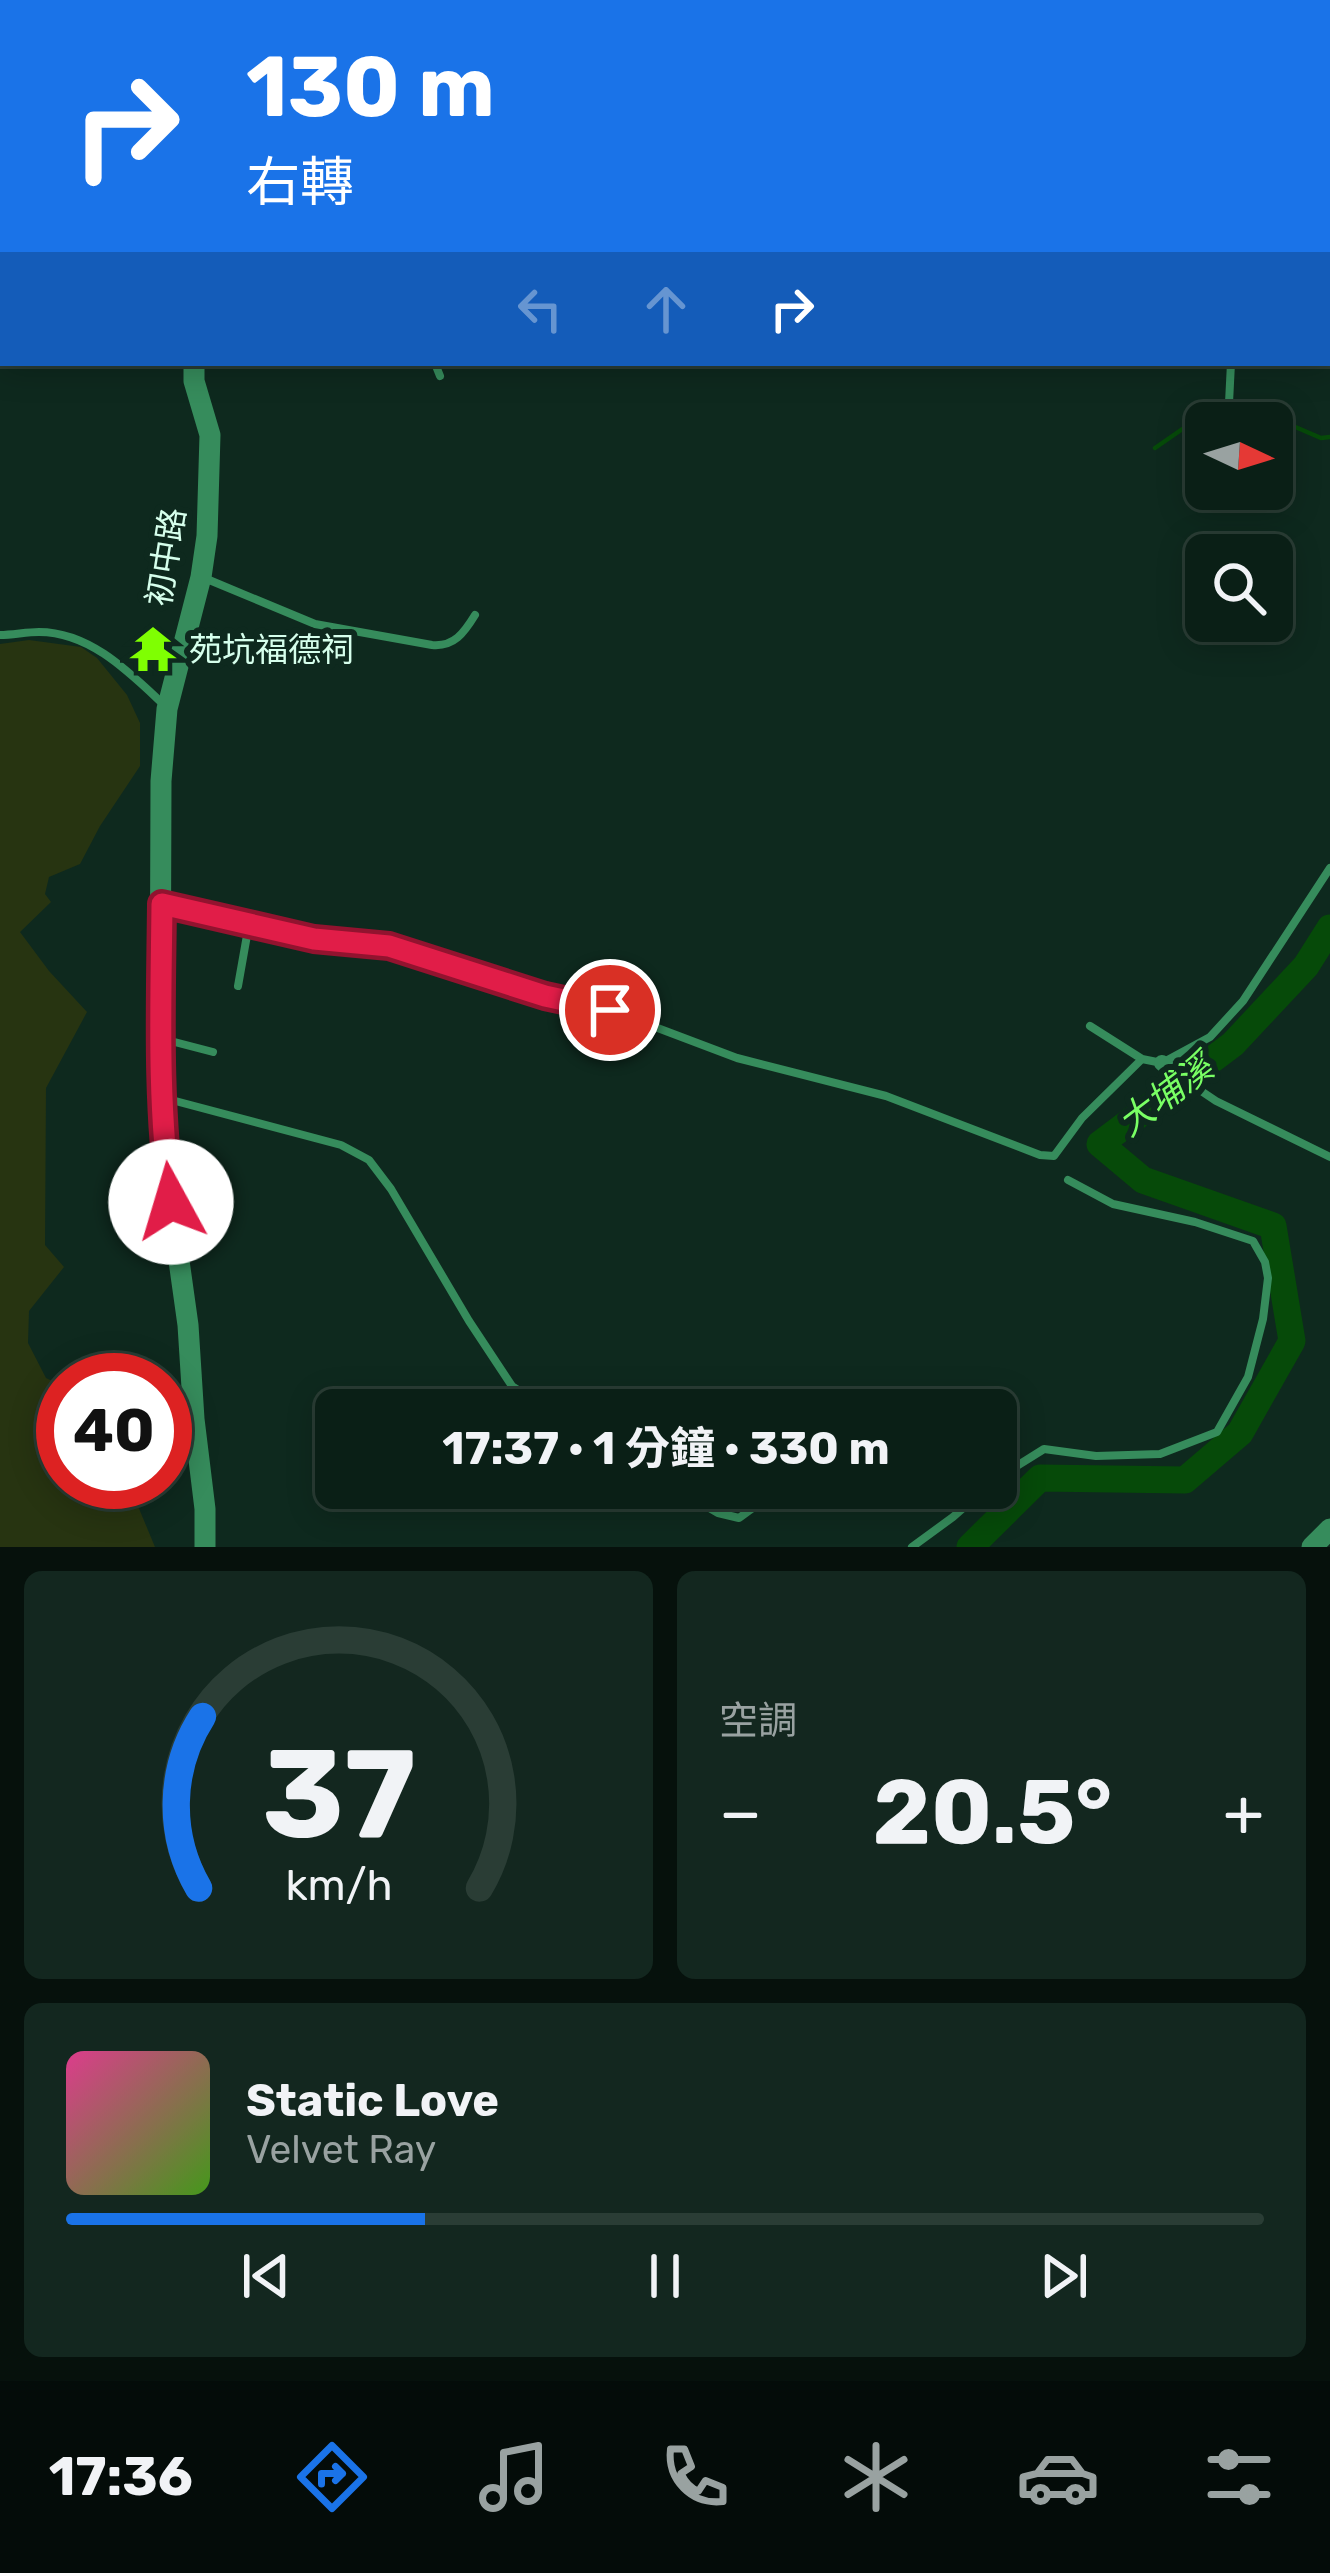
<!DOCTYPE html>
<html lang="zh-TW">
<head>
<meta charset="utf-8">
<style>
  :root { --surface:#0a1f16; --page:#13271f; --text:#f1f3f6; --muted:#99a2a1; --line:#2a3d35; --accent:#1a73e8 }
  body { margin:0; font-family:Rubik,"Noto Sans TC",sans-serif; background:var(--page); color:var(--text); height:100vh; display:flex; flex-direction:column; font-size:45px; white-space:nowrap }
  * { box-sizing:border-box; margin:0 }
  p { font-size:39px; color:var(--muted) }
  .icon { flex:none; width:66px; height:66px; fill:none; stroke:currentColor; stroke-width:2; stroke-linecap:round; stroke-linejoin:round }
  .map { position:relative; height:1547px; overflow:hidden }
  .details { display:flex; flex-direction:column; gap:24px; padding:24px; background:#06110c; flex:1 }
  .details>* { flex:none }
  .banner { position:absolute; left:0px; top:0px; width:1332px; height:366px; box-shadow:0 6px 30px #0003,0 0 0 3px var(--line); background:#1a73e8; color:#fff; overflow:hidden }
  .needle { width:78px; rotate:94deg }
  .fabs { position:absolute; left:1185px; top:402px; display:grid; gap:24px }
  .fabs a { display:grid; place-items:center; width:108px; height:108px; border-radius:18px; background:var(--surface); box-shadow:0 6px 30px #0003,0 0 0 3px var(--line); font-size:60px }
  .speed { position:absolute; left:36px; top:1353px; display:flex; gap:24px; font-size:60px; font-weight:700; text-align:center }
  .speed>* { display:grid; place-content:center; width:156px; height:156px; border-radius:50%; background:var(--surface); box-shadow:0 6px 30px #0003,0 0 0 3px var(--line); line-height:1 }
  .speed .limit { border:18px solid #d22; background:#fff; color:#111 }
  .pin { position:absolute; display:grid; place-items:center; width:102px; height:102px; color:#fff; margin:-51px; border:6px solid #fff; border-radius:50%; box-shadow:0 3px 12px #0007 }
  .me { position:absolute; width:132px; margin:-66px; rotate:354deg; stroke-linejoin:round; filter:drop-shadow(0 0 9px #0008) }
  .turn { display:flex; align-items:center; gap:42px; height:252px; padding:0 48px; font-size:54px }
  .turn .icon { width:156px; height:156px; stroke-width:2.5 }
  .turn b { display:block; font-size:84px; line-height:102px }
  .lanes { display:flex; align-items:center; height:114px; padding:0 48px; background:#0003; justify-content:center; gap:60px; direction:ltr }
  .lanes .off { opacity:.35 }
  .big { font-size:90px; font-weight:700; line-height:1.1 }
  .details .card { flex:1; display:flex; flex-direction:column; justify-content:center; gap:18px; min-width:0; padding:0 42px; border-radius:18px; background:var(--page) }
  .details .dial { align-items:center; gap:0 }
  .dial svg { height:312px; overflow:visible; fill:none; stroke:var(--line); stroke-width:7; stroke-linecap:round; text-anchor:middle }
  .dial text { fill:var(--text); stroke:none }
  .song { display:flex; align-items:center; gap:36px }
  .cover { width:144px; height:144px; border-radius:18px; background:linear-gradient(135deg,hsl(330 70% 55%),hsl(100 70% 35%)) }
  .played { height:12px; border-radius:6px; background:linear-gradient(90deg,var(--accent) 30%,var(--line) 30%) }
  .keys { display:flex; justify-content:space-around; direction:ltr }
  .heat { display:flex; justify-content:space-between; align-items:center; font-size:66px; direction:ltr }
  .details .tiles { flex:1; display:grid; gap:24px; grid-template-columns:1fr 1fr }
  .card:last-child { grid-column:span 2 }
  .trip { position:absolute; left:315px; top:1389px; width:702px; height:120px; border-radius:18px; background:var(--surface); box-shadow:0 6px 30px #0003,0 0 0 3px var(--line); font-weight:700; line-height:120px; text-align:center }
  .dock { display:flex; height:192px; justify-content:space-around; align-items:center; background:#040c09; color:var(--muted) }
  .dock .icon { width:84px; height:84px }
  .dock .selected { color:var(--accent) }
  .dock b { font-size:54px; color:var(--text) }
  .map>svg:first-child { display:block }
  .green { fill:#273411 }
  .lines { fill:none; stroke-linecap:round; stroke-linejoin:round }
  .stream { stroke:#064a09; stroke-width:4.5 }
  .river { stroke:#064a09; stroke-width:27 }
  .building { fill:#194c38; stroke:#29795a; stroke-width:3 }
  .service { stroke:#368c5c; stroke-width:8 }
  .minor { stroke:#368c5c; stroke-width:16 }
  .tertiary { stroke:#368c5c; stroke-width:21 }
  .route-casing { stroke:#92132f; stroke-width:30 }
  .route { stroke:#e11d48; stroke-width:21 }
  .labels { text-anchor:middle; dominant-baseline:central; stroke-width:12; stroke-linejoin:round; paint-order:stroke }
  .street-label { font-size:33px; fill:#d6ffec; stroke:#0e291e }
  .poi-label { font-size:33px; fill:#d6ffec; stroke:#0e291e; text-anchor:start }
  .water-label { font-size:36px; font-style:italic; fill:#79ff64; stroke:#0e291e }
</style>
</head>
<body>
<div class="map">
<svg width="1330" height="1547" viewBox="0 0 1330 1547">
  <rect width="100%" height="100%" fill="#0e291e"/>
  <!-- green -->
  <path class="green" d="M 29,640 L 81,647 L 97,658 L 127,695 L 140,723 L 140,766 L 100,826 L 80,864 L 49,877 L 45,894 L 51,902 L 20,932 L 49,971 L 87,1012 L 46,1088 L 45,1245 L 64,1267 L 29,1311 L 28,1343 L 46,1378 L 63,1386 L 63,1482 L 128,1482 L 155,1547 L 0,1547 L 0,644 Z"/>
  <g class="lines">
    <!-- stream -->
    <path class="stream" d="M 1155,448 L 1207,412 L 1258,411 L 1321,438 L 1330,437"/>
    <!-- river -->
    <path class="river" d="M 1190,0 L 1192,3
      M 1329,222 L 1330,223
      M 970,1547 L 1040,1478 L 1185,1480 L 1240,1433 L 1292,1341 L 1273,1226 L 1143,1180 L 1100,1144 L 1233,1044 L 1306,966 L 1330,928"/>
  </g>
  <!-- building -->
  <path class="building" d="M 146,634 L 166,654 L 160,664 L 138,642 Z"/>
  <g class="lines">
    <!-- service -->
    <path class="service" d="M 498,0 L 510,3
      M 1162,0 L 1164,3
      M 1242,0 L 1244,3
      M 1329,150 L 1330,152
      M 1329,231 L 1330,230
      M 1329,249 L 1330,251
      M 1329,271 L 1330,271
      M 431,363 L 436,366 L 440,376
      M 1228,423 L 1231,363
      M 202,577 L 315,624 L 432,645 C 454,647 464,633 475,615
      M 0,635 C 13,635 26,632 39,632 C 89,632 128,671 162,703
      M 164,904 L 314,939 L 389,946 L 545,996 L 610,1010 L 737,1058 L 886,1096 L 1040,1155 L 1054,1156 L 1082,1118 L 1142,1059 L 1162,1063 L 1210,1037 L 1243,1001 L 1330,868
      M 238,986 L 249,924
      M 1090,1026 L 1142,1059
      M 163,1039 L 213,1052
      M 1170,1070 L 1216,1101 L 1330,1157
      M 164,1098 L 341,1145 L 369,1160 L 391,1189 L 469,1321 L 512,1386 L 549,1410
      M 996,1479 L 1044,1449 L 1096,1456 L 1160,1454 L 1217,1432 L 1248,1377 L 1263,1319 L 1268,1278 L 1265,1262 L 1253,1241 L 1195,1222 L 1113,1204 L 1068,1180
      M 675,1488 L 718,1513 L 739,1518 L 780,1488
      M 912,1547 L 953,1517 L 986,1488"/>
    <!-- minor -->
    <path class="minor" d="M 1162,1063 L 1170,1070"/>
    <!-- tertiary -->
    <path class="tertiary" d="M 390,3 L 392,0
      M 194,363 L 194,381 L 210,435 L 207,536 L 201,577 L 167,709 L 161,781 L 160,1074 L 165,1161 L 188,1325 L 194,1419 L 205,1509 L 205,1547
      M 1312,1547 L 1330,1529"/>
  </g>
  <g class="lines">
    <defs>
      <path id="route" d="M 171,1202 C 157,1103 161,1004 162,904 L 314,939 L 389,946 L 545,996 L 610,1010"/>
    </defs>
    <!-- route casing -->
    <use href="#route" class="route-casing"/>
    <!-- route -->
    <use href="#route" class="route"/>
  </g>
  <!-- icons -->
  <defs>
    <symbol id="temple-bare" viewBox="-9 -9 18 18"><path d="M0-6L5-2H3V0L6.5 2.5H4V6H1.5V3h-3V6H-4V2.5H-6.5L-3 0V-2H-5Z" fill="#7fff02" stroke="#0e291e" stroke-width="2.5" paint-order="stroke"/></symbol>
  </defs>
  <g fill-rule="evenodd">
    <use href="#temple-bare" x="120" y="616" width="66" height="66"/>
  </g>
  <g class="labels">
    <!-- street labels -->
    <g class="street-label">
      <text transform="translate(166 557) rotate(-81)">初中路</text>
    </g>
    <!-- poi labels -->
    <g class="poi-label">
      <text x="189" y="649">苑坑福德祠</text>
    </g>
    <!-- water labels -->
    <g class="water-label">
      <text transform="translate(1165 1095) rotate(-37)">大埔溪</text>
    </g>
  </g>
</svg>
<div class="fabs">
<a><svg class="needle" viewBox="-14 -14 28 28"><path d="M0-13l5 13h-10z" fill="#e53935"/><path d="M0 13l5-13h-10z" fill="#99a2a1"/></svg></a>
<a><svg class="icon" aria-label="search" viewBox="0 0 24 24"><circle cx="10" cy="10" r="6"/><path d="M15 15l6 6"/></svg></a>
</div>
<div class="speed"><div class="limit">40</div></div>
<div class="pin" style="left:610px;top:1010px;background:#d93025"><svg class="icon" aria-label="arrive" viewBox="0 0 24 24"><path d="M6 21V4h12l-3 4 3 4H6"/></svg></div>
<svg class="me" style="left:171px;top:1202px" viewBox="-20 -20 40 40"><circle r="19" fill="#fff"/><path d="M0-13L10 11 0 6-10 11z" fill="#e11d48"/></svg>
<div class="trip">17:37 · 1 分鐘 · 330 m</div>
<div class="banner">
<div class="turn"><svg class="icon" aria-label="right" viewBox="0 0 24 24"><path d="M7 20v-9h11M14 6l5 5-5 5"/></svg><div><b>130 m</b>右轉</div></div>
<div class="lanes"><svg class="icon off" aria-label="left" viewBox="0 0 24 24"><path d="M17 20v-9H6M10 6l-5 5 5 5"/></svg><svg class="icon off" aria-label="ahead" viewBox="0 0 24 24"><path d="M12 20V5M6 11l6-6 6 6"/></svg><svg class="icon" aria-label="right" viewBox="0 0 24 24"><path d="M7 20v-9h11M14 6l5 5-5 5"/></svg></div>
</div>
</div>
<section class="details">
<div class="tiles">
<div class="card dial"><svg viewBox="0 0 100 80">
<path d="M14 69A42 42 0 1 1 86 69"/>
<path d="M14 69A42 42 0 0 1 15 25" stroke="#1a73e8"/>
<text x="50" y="56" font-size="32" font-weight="700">37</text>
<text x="50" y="72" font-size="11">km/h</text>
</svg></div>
<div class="card"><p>空調</p>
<div class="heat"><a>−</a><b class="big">20.5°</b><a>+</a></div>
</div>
<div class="card">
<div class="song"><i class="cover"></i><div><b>Static Love</b><p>Velvet Ray</p></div></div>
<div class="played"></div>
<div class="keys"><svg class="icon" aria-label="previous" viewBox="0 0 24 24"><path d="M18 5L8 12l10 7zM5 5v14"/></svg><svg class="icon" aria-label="pause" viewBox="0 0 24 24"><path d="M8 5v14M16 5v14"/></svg><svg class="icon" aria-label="next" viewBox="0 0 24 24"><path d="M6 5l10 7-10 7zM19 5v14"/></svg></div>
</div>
</div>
</section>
<nav class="dock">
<b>17:36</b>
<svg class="icon selected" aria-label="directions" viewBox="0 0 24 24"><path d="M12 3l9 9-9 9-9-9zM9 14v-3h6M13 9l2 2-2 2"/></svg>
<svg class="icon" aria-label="music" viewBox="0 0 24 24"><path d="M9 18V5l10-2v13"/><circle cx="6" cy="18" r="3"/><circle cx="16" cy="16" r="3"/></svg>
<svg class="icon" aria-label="phone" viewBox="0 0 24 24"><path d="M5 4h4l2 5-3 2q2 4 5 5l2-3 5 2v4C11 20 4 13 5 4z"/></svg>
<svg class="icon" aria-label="climate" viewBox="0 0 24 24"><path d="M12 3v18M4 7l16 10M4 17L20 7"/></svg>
<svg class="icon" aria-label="car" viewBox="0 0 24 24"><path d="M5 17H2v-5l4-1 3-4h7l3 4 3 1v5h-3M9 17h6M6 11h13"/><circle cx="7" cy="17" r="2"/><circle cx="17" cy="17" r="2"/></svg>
<svg class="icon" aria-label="filters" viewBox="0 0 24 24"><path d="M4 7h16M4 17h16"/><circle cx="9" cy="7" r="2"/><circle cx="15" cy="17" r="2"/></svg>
</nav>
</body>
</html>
